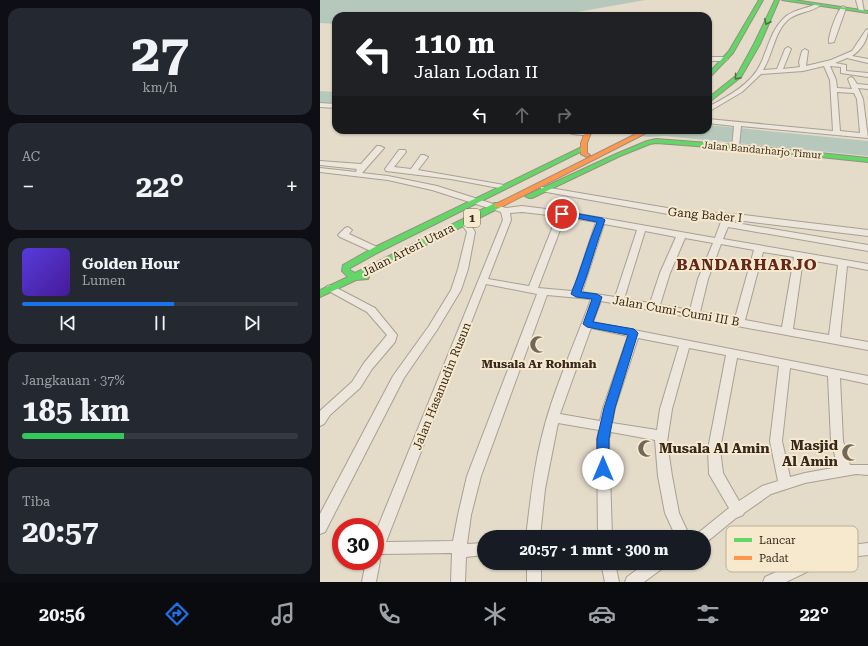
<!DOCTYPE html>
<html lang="id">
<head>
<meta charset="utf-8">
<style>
  :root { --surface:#171b24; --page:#242831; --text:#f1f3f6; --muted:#9ea1a6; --line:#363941; --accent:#1a73e8 }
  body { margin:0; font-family:"Roboto Serif",serif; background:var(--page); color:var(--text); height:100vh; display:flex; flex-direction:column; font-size:15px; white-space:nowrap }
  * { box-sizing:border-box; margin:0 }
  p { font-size:13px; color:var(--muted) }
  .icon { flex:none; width:22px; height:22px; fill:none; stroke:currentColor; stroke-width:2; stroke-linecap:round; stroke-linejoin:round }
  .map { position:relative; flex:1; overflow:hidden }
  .panel { display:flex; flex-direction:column; gap:8px; padding:8px; background:#0d0f14; width:320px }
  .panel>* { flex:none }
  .guide { position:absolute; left:12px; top:12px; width:380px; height:122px; border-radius:12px; box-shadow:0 1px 3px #0004; background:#202124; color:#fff; overflow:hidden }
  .speed { position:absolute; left:12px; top:518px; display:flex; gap:8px; font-size:20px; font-weight:700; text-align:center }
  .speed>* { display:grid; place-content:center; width:52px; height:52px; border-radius:50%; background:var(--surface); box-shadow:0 1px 3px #0004; line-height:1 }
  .speed .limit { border:6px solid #d22; background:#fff; color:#111 }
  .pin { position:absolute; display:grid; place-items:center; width:34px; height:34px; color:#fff; margin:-17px; border:2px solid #fff; border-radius:50%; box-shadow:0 1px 4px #0007 }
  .me { position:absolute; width:44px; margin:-22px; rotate:0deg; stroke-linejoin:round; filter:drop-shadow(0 0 3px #0008) }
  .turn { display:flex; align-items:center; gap:14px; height:84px; padding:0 16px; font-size:18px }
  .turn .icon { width:52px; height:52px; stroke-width:2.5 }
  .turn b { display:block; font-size:28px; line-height:34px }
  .lanes { display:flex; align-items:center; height:38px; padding:0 16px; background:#0003; justify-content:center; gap:20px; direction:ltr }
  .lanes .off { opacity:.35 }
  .big { font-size:30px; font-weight:700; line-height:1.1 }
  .panel .tile { flex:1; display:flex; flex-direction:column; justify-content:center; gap:6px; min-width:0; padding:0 14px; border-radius:12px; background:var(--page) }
  .panel .dial { align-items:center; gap:0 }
  .dial b { font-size:52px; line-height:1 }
  .song { display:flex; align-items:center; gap:12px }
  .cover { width:48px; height:48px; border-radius:6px; background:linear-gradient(135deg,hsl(250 70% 55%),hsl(260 70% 35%)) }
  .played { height:4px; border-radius:2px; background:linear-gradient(90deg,var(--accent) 55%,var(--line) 55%) }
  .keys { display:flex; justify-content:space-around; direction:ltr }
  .heat { display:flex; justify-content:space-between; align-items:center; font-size:22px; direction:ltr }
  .charge { height:6px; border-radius:3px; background:linear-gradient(90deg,#34c759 37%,var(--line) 0) }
  .trip { position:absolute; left:157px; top:530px; width:234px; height:40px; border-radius:20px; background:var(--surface); box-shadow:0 1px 3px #0004; font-weight:700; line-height:40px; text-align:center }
  .dock { display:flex; height:64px; justify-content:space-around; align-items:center; background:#090b0e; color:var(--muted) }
  .dock .icon { width:28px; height:28px }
  .dock .active { color:var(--accent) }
  .dock b { font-size:18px; color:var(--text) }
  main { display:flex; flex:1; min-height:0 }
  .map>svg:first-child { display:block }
  .water { fill:#b6c8bc }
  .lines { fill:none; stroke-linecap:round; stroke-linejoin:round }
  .street-casing { stroke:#a8a093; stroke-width:2 }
  .fast-casing { stroke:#988f83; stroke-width:2 }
  .slow-casing { stroke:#988f83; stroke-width:2 }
  .street { fill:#ece6dc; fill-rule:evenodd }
  .fast { fill:#63d668; fill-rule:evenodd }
  .slow { fill:#ff974d; fill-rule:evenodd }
  .oneway { stroke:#4a763e }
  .route { fill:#1a73e8; stroke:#114b97 }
  .labels { text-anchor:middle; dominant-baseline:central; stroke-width:4; stroke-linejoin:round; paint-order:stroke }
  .far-street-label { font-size:10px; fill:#36281c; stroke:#f6e9ce }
  .shield { fill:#f6e9ce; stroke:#706251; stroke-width:1 }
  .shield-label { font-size:11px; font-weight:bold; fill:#36281c }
  .street-label { font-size:12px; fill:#36281c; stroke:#f6e9ce }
  .poi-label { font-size:12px; font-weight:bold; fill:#36281c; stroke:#f6e9ce }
  .near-poi-label { font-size:14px; font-weight:bold; fill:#36281c; stroke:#f6e9ce; text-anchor:end }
  .district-label { font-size:16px; font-weight:bold; letter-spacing:1px; fill:#64271a; stroke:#f6e9ce }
  .key { fill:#f6e9ce; stroke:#bcaf99; stroke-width:1 }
  .key-label { font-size:11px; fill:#36281c }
</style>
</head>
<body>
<main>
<section class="panel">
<div class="tile dial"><b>27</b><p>km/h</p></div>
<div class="tile"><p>AC</p>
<div class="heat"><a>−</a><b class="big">22°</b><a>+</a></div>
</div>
<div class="tile">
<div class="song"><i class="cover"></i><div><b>Golden Hour</b><p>Lumen</p></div></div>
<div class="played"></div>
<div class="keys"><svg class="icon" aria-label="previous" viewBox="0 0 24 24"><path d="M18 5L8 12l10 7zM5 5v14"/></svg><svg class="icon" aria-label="pause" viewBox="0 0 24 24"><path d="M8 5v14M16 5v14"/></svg><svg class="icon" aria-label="next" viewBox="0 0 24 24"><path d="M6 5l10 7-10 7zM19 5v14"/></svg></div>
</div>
<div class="tile"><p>Jangkauan · 37%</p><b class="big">185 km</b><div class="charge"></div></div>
<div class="tile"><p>Tiba</p><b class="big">20:57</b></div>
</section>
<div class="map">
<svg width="548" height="582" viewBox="0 0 548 582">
  <rect width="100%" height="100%" fill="#e4dbc9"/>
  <!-- water -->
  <path class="water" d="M 0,0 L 325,0 L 235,16 L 16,16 L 16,24 L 0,23 Z
    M 0,91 L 16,92 L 16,104 L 0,103 Z
    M 388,125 L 548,141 L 548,156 L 345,136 L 328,137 L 281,130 L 388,130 Z"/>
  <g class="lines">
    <defs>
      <path id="street" d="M 536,0 L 542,0 L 544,12 L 539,11 Z
        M 496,4 L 501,5 C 492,12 478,12 469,19 C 454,31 453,55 443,70 L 457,69 L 465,49 L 468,47 L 471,49 L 463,69 L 480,67 L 479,62 L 482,51 L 485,49 L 488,51 L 486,66 L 511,60 L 532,51 L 546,30 L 548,29 C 548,40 541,50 532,56 L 548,59 L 548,63 L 527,58 L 515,63 L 526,65 L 526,71 L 548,73 L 548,77 L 521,73 L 521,67 L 510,66 L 516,80 L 517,88 L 532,89 L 528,79 L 531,77 L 533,78 L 537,84 L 548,85 L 548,89 L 538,88 L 543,99 L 548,138 L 421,126 L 419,147 L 415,149 L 412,149 L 414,126 L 388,123 L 388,119 L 513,131 L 510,80 L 504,66 L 483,71 L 441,74 L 422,92 L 388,112 L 388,107 C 407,97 432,84 441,63 C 448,48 451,31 463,19 C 471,10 486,9 496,4 ZM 517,92 L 534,93 L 537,99 L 540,133 L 520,131 Z
        M 523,6 L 526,8 L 514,42 L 509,43 C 508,36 517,10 523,6 Z
        M 388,57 L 405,57 L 408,59 L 405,61 L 388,61 Z
        M 0,103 L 16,104 L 16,108 L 0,107 Z
        M 242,130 L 262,130 L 272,133 C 266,137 248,134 242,130 Z
        M 57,146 L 60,146 L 64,148 L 42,173 L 68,176 L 117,186 L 186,208 L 202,206 L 242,211 L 395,238 L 402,219 L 359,216 L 221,191 L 221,187 L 224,187 L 359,210 L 424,215 L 548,230 L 548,236 L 424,221 L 411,220 L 410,222 L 548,245 L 548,251 L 408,227 L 403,239 L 548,264 L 548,270 L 527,266 L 520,337 L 548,342 L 548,350 L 281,301 L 273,322 L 548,376 L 548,384 L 520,378 L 523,441 L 530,465 L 548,465 L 548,475 L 536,474 L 485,483 L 451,494 L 424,513 L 423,515 L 416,518 L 388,541 L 384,543 L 384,537 L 376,537 L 378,533 L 409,508 L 389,474 L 388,449 L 406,355 L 369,348 L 352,409 L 347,442 L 352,476 L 359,513 L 370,537 L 356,537 L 345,513 L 338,476 L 335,440 L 291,432 L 289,439 L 292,537 L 278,537 L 277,439 L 279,430 L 238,423 L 225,489 L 220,537 L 206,537 C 210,505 213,472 221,440 C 232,392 254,346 271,299 L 227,295 L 161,476 L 151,515 L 147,544 L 164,543 L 164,555 L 146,557 L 145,582 L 131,582 L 132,553 L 61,554 L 59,557 L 60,561 L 56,582 L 42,582 L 46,561 L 55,561 L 55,534 L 183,220 L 181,212 L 112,190 L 68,180 L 0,172 L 0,168 L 36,172 L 37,169 L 0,165 L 0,161 L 41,164 ZM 202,212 L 237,216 L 209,286 L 168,279 L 191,220 L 190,213 ZM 245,217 L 276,222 L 255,285 L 252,291 L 218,288 ZM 284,224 L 317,230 L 295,297 L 262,292 ZM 325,231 L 356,237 L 340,273 L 330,303 L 304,299 ZM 365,238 L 393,243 L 378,279 L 370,310 L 340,305 L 350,273 ZM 401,244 L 434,250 L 415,318 L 380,312 L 388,279 ZM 443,252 L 474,257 L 462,327 L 425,320 ZM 483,259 L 518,265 L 509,335 L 473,329 ZM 166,284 L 217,294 L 147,476 L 138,515 L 133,541 L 66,542 ZM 271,328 L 308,336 L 283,408 L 280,421 L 240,414 ZM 318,338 L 359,346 L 340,409 L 337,430 L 292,423 L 295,408 ZM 417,358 L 459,366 L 450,441 L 458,481 L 442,486 L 419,501 L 403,473 L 400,449 ZM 470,368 L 508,376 L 511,441 L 518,467 L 485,473 L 470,477 L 462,441 Z
        M 79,150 L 85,150 L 86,152 L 74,167 L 91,169 L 101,155 L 104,155 L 108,157 L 98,170 L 184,185 L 188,187 L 184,189 L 131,179 L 66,171 L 65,169 Z
        M 147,223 L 150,224 L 155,232 L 148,269 L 141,290 L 117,330 L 84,378 L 5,532 L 0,534 L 0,514 L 73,376 L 109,326 L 131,290 L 138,269 L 147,232 L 143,226 Z
        M 28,227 L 32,230 L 29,234 L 59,248 L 61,250 L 59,252 L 53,252 L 20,237 L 18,235 L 25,228 Z
        M 11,285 L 55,308 L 77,335 L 75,342 L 52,369 L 40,388 L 10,415 L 4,424 L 0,426 L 0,411 L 2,409 L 32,382 L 44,363 L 67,335 L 47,312 L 7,290 L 6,288 L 7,286 Z
        M 548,543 L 548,555 L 514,559 L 466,582 L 443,582 L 445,577 L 513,547 Z
        M 207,563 L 221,563 L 221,582 L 207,582 Z
        M 281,563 L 295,563 L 299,582 L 285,582 Z
        M 326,563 L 345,563 L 343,568 L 324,582 L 305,582 L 307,577 Z"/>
      <path id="fast" d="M 439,0 L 443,0 L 413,53 L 388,79 L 388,74 L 409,51 Z
        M 455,0 L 459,0 L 440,44 L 421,77 L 388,103 L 388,98 L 417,75 L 434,44 Z
        M 462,0 L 474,0 L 548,11 L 548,13 Z
        M 336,139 L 442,147 L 548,158 L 548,162 L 442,151 L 336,143 L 330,144 L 300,156 L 212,198 L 209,198 L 205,196 L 296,154 L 327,141 Z
        M 264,146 L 267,148 L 266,149 L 59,252 L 30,268 L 30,270 L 35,273 L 175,203 L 181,203 L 181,207 L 46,275 L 49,277 L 48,279 L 36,280 L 0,297 L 0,290 L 28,277 L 22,271 L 23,265 L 53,248 Z"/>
      <path id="slow" d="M 266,130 L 272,130 L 267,143 L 267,153 L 270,155 L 267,157 L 261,154 L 261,143 Z
        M 324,130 L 332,130 L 181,207 L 175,207 L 174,205 Z"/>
    </defs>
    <!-- street casing -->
    <use href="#street" class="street-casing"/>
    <!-- fast casing -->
    <use href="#fast" class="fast-casing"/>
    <!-- slow casing -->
    <use href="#slow" class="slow-casing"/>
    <!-- street -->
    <use href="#street" class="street"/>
    <!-- fast -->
    <use href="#fast" class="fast"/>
    <!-- slow -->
    <use href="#slow" class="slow"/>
  </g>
  <!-- one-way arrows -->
  <defs><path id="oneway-chevron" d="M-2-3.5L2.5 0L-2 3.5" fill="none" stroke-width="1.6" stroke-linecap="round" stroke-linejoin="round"/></defs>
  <g class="oneway">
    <use href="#oneway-chevron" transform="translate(447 22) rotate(116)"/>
    <use href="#oneway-chevron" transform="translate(417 77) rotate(130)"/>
  </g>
  <!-- route -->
  <path class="route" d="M 242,211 L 282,218 L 285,220 C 276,244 270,268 261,292 L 277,294 L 282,297 L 273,322 L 314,329 L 318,333 L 295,408 L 289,439 L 289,469 L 287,472 L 279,472 L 277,469 L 277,439 L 284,408 L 308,335 L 267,327 L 263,324 L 272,299 L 256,297 L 251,294 C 261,270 267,246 277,222 L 240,215 L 238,214 Z"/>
  <!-- icons -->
  <defs>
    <symbol id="mosque-bare" viewBox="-9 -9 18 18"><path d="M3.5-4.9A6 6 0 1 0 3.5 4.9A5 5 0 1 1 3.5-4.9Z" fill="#736759" stroke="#f6e9ce" stroke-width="2.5" paint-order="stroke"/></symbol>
  </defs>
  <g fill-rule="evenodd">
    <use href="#mosque-bare" x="206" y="332" width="25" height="25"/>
    <use href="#mosque-bare" x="314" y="436" width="25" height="25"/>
    <use href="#mosque-bare" x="518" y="440" width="25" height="25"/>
  </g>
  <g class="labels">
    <!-- far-street labels -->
    <g class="far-street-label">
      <text transform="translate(442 150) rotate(5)">Jalan Bandarharjo Timur</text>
    </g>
    <!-- shield labels -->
    <rect class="shield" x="144" y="209" width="16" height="18" rx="3"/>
    <g class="shield-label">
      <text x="152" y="218">1</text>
    </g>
    <!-- street labels -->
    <g class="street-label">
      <text transform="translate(385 215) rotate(5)">Gang Bader I</text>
      <text transform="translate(88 250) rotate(-27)">Jalan Arteri Utara</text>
      <text transform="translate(356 311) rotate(10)">Jalan Cumi-Cumi III B</text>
      <text transform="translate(122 386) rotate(-68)">Jalan Hasanudin Rusun</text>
    </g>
    <!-- poi labels -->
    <g class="poi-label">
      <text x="219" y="364">Musala Ar Rohmah</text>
    </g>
    <!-- near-poi labels -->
    <g class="near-poi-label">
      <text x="518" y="445">Masjid<tspan x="518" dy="16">Al Amin</tspan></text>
      <text x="339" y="448" text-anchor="start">Musala Al Amin</text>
    </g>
    <!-- district labels -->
    <g class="district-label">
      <text x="427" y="264">BANDARHARJO</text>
    </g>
  </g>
  <!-- legend -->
  <rect x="406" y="526" width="132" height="46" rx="6" class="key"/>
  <rect x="414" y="538" width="18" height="4" fill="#63d668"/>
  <rect x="414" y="556" width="18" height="4" fill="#ff974d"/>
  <g class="key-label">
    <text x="439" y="544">Lancar</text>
    <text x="439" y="562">Padat</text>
  </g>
</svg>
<div class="speed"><div class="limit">30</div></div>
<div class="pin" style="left:242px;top:214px;background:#d93025"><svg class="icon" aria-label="arrive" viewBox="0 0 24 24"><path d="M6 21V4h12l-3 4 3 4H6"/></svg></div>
<svg class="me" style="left:283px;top:469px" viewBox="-20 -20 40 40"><circle r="19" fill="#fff"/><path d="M0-13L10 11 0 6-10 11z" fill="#1a73e8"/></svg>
<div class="trip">20:57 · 1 mnt · 300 m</div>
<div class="guide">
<div class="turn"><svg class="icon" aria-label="left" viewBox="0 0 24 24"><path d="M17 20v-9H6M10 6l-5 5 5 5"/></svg><div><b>110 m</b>Jalan Lodan II</div></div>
<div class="lanes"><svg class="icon" aria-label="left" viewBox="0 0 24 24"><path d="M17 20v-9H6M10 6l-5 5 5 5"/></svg><svg class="icon off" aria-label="ahead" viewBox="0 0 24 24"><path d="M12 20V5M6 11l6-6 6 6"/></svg><svg class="icon off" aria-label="right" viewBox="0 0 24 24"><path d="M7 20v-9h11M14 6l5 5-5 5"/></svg></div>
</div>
</div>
</main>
<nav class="dock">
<b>20:56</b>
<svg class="icon active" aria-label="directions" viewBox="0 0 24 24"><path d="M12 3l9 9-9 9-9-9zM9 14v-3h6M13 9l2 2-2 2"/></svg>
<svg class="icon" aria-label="music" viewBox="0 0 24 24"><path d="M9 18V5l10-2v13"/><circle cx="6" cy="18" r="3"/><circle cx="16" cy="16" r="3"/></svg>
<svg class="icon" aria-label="phone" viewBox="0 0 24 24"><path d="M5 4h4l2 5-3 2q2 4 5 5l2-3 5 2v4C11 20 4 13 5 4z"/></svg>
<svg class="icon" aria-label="climate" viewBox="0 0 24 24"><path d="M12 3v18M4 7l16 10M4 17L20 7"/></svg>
<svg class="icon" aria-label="car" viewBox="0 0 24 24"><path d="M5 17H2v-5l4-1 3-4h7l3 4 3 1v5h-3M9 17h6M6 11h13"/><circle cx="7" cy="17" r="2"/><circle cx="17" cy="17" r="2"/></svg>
<svg class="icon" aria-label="filters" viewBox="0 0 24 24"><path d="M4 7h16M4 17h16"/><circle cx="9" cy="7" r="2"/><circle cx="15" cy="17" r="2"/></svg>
<b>22°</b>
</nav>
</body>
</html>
